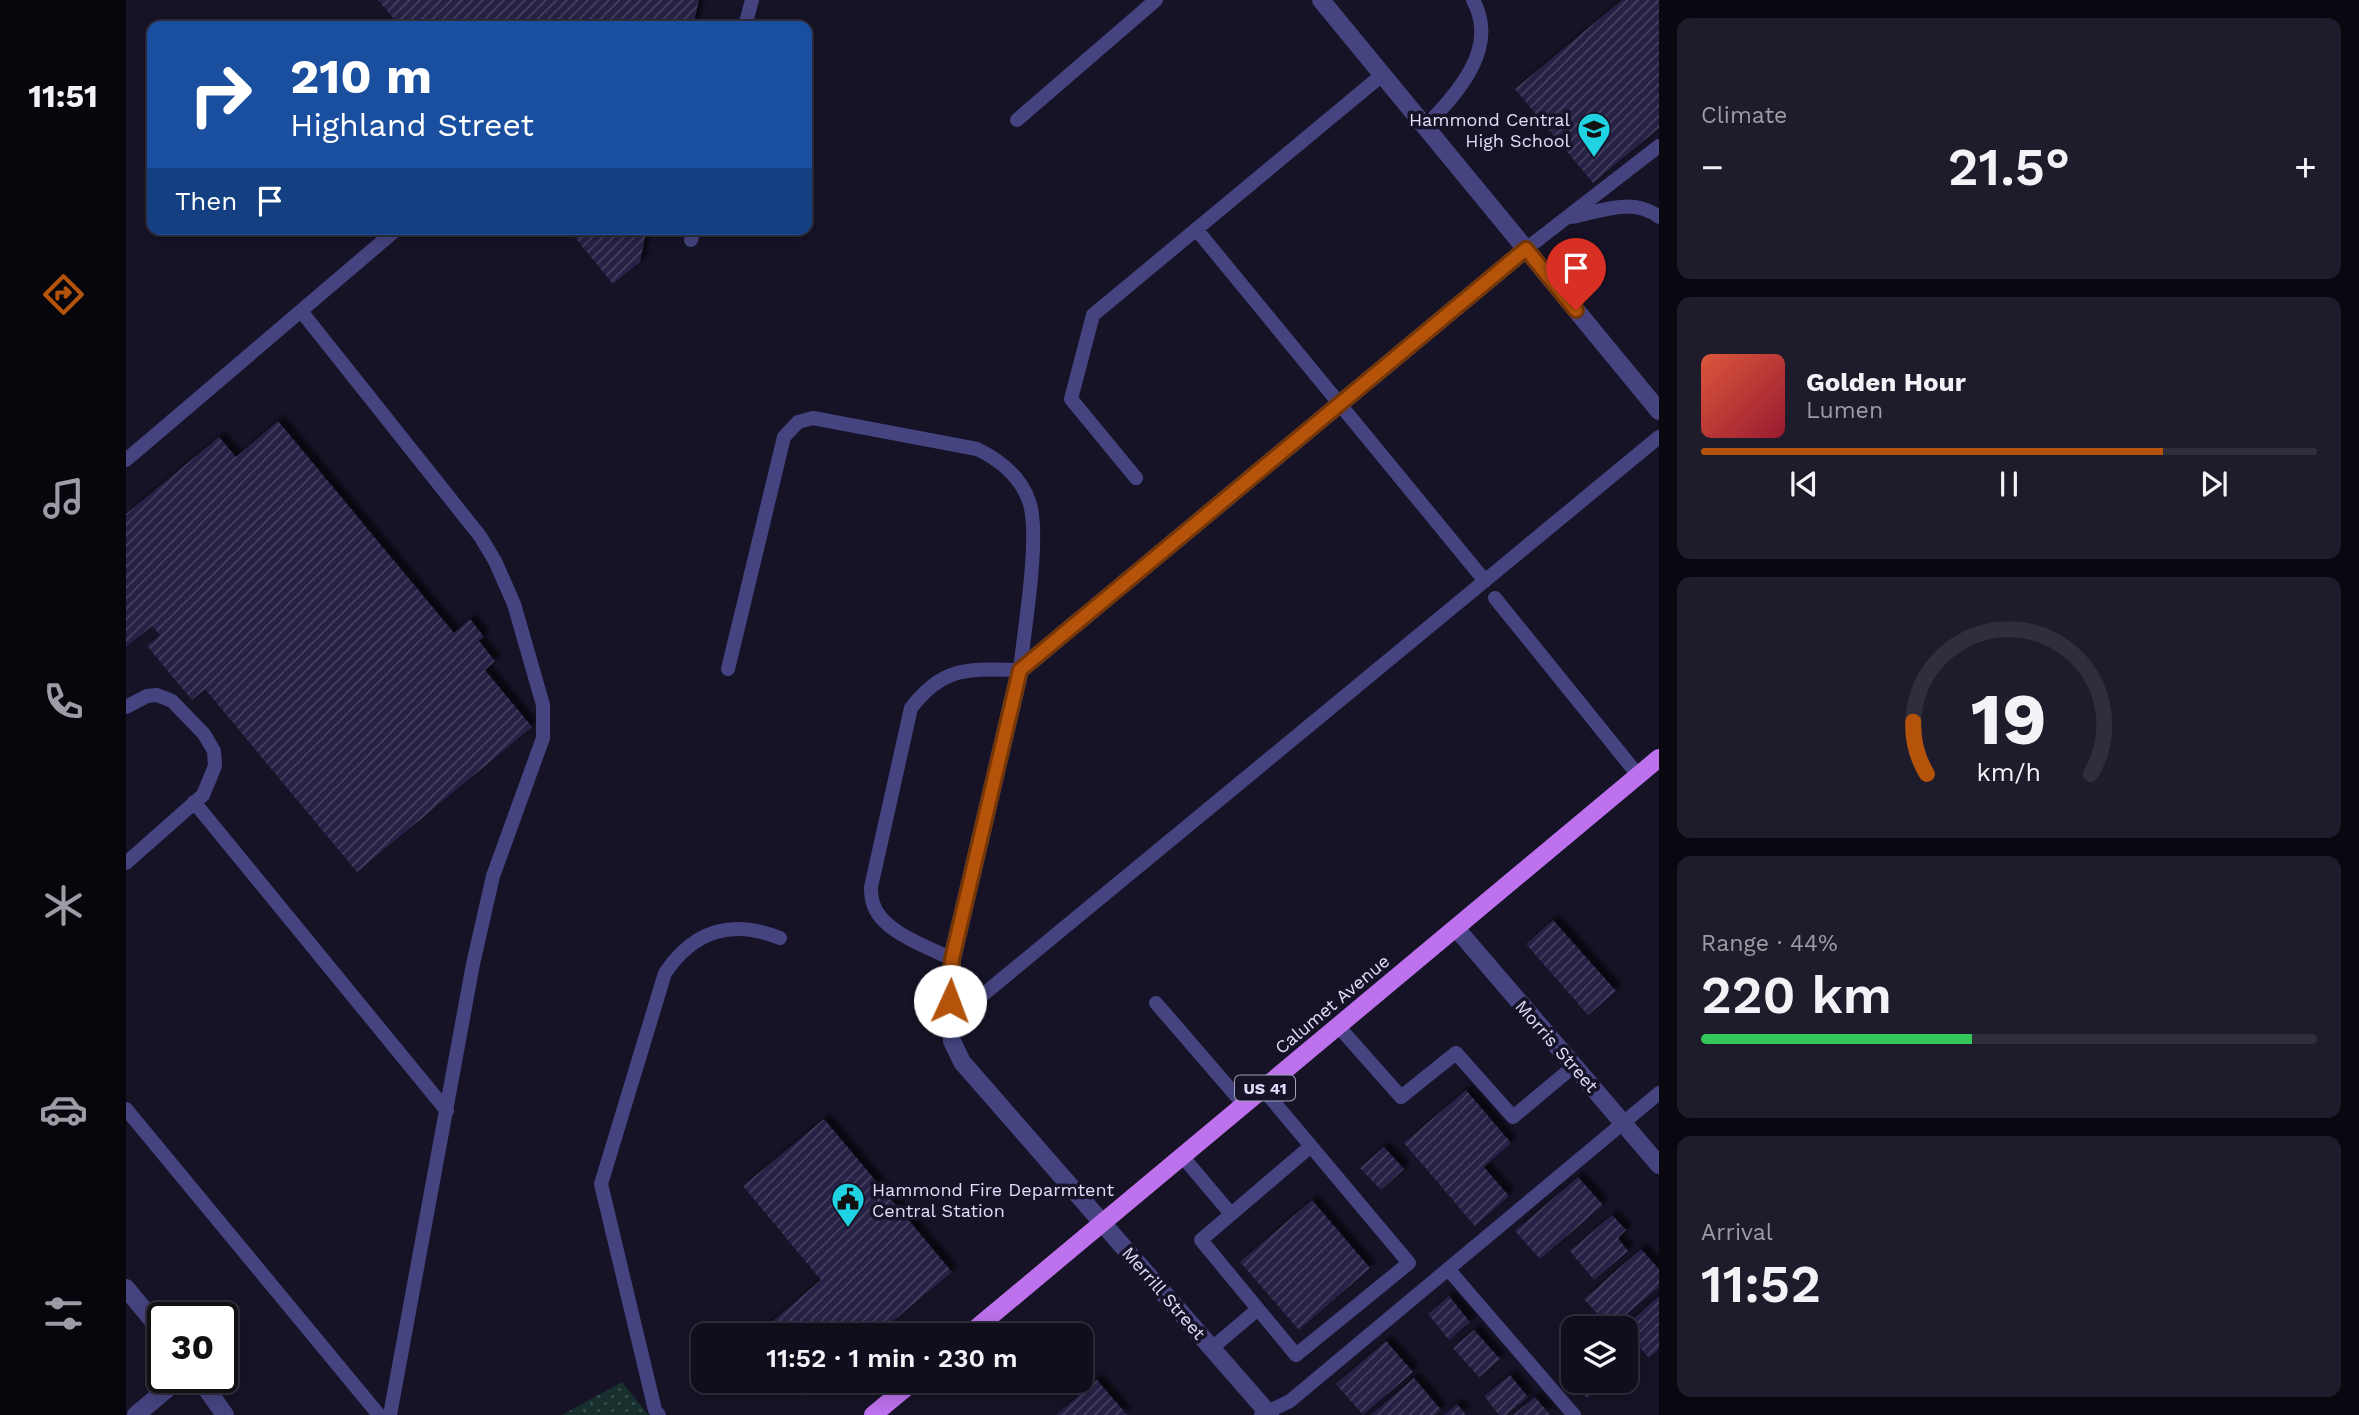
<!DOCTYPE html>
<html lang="en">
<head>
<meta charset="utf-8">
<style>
  :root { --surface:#100e1d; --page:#1e1c2a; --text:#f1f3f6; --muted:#9c9ca4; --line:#302e3b; --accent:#b45309 }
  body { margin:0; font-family:"Work Sans",sans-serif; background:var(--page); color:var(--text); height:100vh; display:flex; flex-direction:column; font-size:26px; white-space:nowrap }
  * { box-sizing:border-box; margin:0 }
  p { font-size:23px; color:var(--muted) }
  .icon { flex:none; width:38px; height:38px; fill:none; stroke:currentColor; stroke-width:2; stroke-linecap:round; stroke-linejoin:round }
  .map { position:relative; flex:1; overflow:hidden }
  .details { display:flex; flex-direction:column; gap:18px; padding:18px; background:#090810; width:700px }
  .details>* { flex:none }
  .hud { position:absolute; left:21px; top:21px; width:665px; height:214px; border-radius:14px; box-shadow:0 4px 18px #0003,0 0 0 2px var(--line); background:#1a4fa0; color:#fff; overflow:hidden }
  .fabs { position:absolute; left:1435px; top:1316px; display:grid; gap:14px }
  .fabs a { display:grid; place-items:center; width:77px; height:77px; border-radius:14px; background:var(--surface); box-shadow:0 4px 18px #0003,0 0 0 2px var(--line); font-size:35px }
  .speed { position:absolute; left:21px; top:1302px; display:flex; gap:14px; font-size:35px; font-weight:700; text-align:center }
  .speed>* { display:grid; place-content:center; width:91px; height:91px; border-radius:50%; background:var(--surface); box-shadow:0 4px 18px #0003,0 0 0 2px var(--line); line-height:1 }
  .speed .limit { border:4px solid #111; border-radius:10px; background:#fff; color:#111 }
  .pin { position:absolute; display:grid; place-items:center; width:60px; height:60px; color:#fff; margin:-72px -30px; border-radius:50% 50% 50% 0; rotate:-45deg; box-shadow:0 0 7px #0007 }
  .pin .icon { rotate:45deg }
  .me { position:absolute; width:77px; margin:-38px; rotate:2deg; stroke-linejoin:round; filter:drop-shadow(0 0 5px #0008) }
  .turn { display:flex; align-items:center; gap:24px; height:147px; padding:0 28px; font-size:32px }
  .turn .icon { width:91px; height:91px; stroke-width:2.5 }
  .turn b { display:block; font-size:49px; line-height:60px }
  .then { display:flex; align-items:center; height:66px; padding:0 28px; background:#0003; gap:14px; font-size:26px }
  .big { font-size:52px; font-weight:600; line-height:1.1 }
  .details .widget { flex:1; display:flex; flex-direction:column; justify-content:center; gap:10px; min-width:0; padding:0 24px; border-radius:14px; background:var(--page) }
  .details .dial { align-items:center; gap:0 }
  .dial svg { height:182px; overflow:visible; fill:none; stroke:var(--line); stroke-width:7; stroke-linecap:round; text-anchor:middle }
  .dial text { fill:var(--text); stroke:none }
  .song { display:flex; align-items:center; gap:21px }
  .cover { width:84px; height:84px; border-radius:10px; background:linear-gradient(135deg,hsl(10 70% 55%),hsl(350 70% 35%)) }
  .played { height:7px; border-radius:4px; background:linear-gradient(90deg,var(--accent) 75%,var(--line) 75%) }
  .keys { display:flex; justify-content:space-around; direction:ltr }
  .heat { display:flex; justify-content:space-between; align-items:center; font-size:38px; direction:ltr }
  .charge { height:10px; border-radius:5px; background:linear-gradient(90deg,#34c759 44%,var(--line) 0) }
  .trip { position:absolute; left:565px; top:1323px; width:402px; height:70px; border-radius:14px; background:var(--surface); box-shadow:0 4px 18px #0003,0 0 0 2px var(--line); font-weight:600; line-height:70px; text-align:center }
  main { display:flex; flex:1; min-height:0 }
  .tab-bar { display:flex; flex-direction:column; width:126px; justify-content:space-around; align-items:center; background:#06060c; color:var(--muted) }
  .tab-bar .icon { width:49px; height:49px }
  .tab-bar .current { color:var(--accent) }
  .tab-bar b { font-size:32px; color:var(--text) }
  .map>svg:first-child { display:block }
  .park { fill:url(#park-dots) }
  .building { fill:url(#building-hatch); filter:url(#shadow) }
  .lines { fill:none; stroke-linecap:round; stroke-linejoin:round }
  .service { stroke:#454480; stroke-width:14 }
  .minor { stroke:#454480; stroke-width:18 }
  .tertiary { stroke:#454480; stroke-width:18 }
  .primary { stroke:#bd71ed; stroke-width:18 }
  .route-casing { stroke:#753606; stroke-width:18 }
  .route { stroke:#b45309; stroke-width:12 }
  .labels { text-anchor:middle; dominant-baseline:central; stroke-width:7; stroke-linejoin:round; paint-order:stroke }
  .shield { fill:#161327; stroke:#a3a0bb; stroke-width:2 }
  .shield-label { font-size:16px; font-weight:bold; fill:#e0ddfb }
  .poi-label { font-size:18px; fill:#e0ddfb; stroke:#161327; text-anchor:end }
  .street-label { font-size:18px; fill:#e0ddfb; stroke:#161327 }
</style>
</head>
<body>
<main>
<nav class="tab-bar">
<b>11:51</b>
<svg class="icon current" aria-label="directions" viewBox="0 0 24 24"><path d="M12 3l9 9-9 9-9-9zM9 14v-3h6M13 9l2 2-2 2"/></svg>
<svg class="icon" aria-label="music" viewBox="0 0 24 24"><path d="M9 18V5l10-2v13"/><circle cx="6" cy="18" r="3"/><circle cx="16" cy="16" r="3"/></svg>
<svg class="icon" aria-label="phone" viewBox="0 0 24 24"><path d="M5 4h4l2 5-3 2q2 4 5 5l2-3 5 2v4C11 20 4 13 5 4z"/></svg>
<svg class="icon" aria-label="climate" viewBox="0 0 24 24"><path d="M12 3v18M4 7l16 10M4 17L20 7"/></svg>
<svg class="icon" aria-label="car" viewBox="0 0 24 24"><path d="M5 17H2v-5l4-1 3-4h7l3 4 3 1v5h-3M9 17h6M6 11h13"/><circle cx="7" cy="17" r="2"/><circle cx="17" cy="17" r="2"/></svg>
<svg class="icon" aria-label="filters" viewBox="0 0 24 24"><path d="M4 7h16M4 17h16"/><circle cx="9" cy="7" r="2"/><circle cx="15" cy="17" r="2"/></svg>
</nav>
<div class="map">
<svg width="1533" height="1415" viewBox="0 0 1533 1415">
  <defs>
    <pattern id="park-dots" width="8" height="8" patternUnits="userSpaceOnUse" patternTransform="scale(1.75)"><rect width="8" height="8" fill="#17302e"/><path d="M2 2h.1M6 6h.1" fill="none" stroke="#384e4d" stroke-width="1.8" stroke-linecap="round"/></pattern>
    <pattern id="building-hatch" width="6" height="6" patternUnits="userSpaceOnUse" patternTransform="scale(1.75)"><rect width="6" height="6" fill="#282145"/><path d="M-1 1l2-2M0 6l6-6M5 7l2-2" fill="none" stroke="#474161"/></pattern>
    <filter id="shadow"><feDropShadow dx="6" dy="-6" stdDeviation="2" flood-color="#0009"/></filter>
  </defs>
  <rect width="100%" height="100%" fill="#161327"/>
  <!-- park -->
  <path class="park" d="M 496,1382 L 522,1415 L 436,1415 Z"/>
  <!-- building -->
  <path class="building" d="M 252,0 L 573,0 L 567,26 L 274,26 Z
    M 1496,0 L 1533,0 L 1533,128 L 1467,183 L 1389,89 Z
    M 442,229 L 521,229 L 514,262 L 487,284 Z
    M 152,421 L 328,633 L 344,619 L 358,637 L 353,641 L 369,661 L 359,670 L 406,727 L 231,872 L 79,689 L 66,700 L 21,646 L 34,635 L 26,626 L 0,647 L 0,514 L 93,437 L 110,457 Z
    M 1427,920 L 1490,991 L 1462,1015 L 1400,944 Z
    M 1340,1090 L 1385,1143 L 1358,1167 L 1383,1196 L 1349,1226 L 1278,1143 Z
    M 698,1119 L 826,1272 L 750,1335 L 630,1335 L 695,1280 L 617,1186 Z
    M 1258,1147 L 1278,1169 L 1255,1190 L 1234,1168 Z
    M 1452,1177 L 1477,1205 L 1414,1259 L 1389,1231 Z
    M 1186,1200 L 1244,1268 L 1173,1330 L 1114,1262 Z
    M 1486,1215 L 1500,1230 L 1492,1238 L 1502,1251 L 1468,1280 L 1444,1251 Z
    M 1515,1249 L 1533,1269 L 1533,1287 L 1484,1328 L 1458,1299 Z
    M 1323,1296 L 1344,1322 L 1323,1340 L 1302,1314 Z
    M 1533,1296 L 1533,1349 L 1523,1358 L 1500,1332 L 1500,1328 L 1497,1328 Z
    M 1348,1330 L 1374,1359 L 1353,1377 L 1327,1348 Z
    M 1260,1341 L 1287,1372 L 1237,1415 L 1210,1384 Z
    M 1447,1369 L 1447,1381 L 1481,1381 L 1461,1398 L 1440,1375 Z
    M 1384,1375 L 1402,1397 L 1380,1415 L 1373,1415 L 1358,1396 Z
    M 1288,1378 L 1315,1410 L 1309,1415 L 1245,1415 Z
    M 971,1380 L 1001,1415 L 930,1415 Z
    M 665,1381 L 696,1381 L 678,1396 Z
    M 1409,1397 L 1424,1415 L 1387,1415 Z
    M 1331,1404 L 1340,1415 L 1318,1415 Z"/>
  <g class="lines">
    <!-- service -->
    <path class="service" d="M 619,26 L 626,0
      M 891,120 L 1030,0
      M 1299,127 C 1330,94 1374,49 1347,0
      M 1446,217 C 1475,211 1507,197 1533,217
      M 1070,229 L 1359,581
      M 565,240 L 568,229
      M 1400,249 L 1533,146
      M 175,311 L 354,536 L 369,561 L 388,604 L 417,705 L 417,738 L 367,876 L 347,964 L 264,1415
      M 0,460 L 271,229
      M 1010,478 L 945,399 L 967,315 L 1256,75
      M 1369,598 L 1512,775
      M 602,669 L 658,437 L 672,422 L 687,418 L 851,449 C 874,460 894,476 903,501 C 915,534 898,631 894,670 C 844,669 818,665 785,708 L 745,887 C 745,892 745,898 747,903 C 754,931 802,947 826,959
      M 0,707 L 21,696 L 31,695 L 46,701 L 78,734 L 88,751 L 89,766 L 77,795 L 0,863
      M 68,802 L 321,1111
      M 1030,1003 L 1118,1105
      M 824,1022 L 1533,437
      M 1212,1026 L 1275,1097 L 1330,1053 L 1387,1117 L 1448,1066
      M 1137,1089 L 1283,1263 L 1170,1355 L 1075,1240 L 1185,1146
      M 0,1109 L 253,1415
      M 1056,1156 L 1105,1214
      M 1322,1269 L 1448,1415
      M 1086,1348 L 1132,1309
      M 533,1415 L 529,1410 L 475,1184 L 539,973 C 568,930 606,919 654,938
      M 1135,1415 L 1164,1401 L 1533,1093"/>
    <!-- minor -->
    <path class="minor" d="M 1330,928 L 1533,1165
      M 10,1415 L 55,1377
      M 1144,1415 L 836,1062 L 826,1041 L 824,1022 L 826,959 L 894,670 L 1400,249"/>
    <!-- tertiary -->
    <path class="tertiary" d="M 1195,0 L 1533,411
      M 0,1288 L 37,1333
      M 72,1377 L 99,1415"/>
    <!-- primary -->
    <path class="primary" d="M 842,1335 L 1533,758
      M 747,1415 L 788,1381"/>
  </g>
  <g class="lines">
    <defs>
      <path id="route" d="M 824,1001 L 826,959 L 894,670 L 1400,249 L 1450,310"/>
    </defs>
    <!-- route casing -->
    <use href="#route" class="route-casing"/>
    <!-- route -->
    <use href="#route" class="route"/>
  </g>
  <!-- icons -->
  <defs>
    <symbol id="school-pin" viewBox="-11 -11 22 30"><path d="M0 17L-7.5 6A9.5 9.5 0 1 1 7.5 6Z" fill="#20d3e3" stroke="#161327"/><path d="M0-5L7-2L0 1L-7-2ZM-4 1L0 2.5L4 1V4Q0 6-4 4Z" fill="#111"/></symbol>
    <symbol id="civic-pin" viewBox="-11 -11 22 30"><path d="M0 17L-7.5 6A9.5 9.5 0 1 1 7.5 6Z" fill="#20d3e3" stroke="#161327"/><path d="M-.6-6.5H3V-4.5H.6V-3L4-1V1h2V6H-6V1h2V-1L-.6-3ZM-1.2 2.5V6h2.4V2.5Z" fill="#111"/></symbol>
  </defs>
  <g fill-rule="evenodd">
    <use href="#school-pin" x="1449" y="110" width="38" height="52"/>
    <use href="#civic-pin" x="703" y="1180" width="38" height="52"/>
  </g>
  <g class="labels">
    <!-- shield labels -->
    <rect class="shield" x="1109" y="1075.5" width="60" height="25" rx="5"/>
    <g class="shield-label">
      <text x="1139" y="1088">US 41</text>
    </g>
    <!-- poi labels -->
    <g class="poi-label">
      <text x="1444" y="119">Hammond Central<tspan x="1444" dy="21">High School</tspan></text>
      <text x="746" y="1189" text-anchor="start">Hammond Fire Deparmtent<tspan x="746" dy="21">Central Station</tspan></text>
    </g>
    <!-- street labels -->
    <g class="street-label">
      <text transform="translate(1206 1004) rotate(-40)">Calumet Avenue</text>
      <text transform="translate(1431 1046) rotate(49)">Morris Street</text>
      <text transform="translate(1038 1293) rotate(49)">Merrill Street</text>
    </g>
  </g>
</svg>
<div class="fabs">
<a><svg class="icon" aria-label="layers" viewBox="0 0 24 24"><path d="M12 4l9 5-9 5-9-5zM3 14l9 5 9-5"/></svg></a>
</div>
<div class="speed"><div class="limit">30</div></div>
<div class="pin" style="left:1450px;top:310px;background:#d93025"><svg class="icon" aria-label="arrive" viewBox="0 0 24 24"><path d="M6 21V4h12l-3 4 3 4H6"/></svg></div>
<svg class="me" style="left:824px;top:1001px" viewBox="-20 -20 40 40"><circle r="19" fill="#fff"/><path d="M0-13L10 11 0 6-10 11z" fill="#b45309"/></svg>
<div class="trip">11:52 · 1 min · 230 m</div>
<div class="hud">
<div class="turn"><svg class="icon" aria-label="right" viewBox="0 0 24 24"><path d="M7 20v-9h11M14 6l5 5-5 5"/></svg><div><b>210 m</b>Highland Street</div></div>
<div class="then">Then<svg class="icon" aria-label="arrive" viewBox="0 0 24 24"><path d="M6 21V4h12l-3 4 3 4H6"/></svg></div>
</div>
</div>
<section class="details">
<div class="widget"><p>Climate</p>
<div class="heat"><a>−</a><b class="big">21.5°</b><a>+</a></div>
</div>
<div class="widget">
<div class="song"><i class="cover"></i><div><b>Golden Hour</b><p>Lumen</p></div></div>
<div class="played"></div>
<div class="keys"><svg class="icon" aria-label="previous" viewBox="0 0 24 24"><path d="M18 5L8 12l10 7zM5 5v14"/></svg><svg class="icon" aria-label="pause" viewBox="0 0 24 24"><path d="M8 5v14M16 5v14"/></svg><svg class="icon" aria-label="next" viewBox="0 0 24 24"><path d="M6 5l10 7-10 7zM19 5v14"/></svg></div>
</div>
<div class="widget dial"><svg viewBox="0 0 100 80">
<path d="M14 69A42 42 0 1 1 86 69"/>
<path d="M14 69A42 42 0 0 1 8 46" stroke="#b45309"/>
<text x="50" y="56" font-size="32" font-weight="700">19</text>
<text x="50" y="72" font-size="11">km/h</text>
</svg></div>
<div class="widget"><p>Range · 44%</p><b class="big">220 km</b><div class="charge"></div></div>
<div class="widget"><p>Arrival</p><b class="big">11:52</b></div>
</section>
</main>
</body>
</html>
